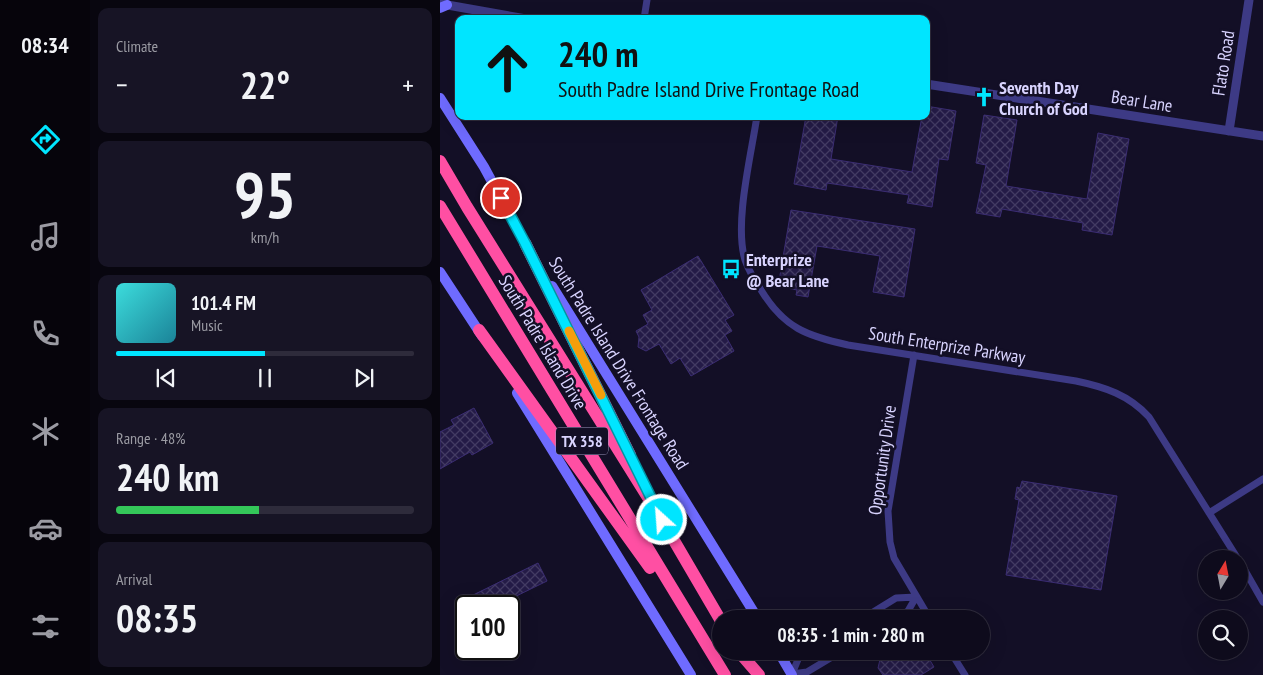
<!DOCTYPE html>
<html lang="en">
<head>
<meta charset="utf-8">
<style>
  :root { --surface:#0e0b1c; --page:#171425; --text:#f1f3f6; --muted:#9b9ba3; --line:#2e2b3b; --accent:#00e5ff }
  body { margin:0; font-family:"PT Sans Narrow",sans-serif; background:var(--page); color:var(--text); height:100vh; display:flex; flex-direction:column; font-size:19px; white-space:nowrap }
  * { box-sizing:border-box; margin:0 }
  p { font-size:16px; color:var(--muted) }
  .icon { flex:none; width:28px; height:28px; fill:none; stroke:currentColor; stroke-width:2; stroke-linecap:round; stroke-linejoin:round }
  .map { position:relative; flex:1; overflow:hidden }
  .drawer { display:flex; flex-direction:column; gap:8px; padding:8px; background:#08060f; width:350px }
  .drawer>* { flex:none }
  .guide { position:absolute; left:15px; top:15px; width:475px; height:105px; border-radius:10px; box-shadow:0 5px 20px #0002,0 0 0 1px var(--line); background:#00e5ff; color:#111; overflow:hidden }
  .needle { width:32px; rotate:10deg }
  .buttons { position:absolute; left:758px; top:550px; display:grid; gap:10px }
  .buttons a { display:grid; place-items:center; width:50px; height:50px; border-radius:50%; background:var(--surface); box-shadow:0 5px 20px #0002,0 0 0 1px var(--line); font-size:25px }
  .speed { position:absolute; left:15px; top:595px; display:flex; gap:10px; font-size:25px; font-weight:700; text-align:center }
  .speed>* { display:grid; place-content:center; width:65px; height:65px; border-radius:50%; background:var(--surface); box-shadow:0 5px 20px #0002,0 0 0 1px var(--line); line-height:1 }
  .speed .limit { border:2px solid #111; border-radius:8px; background:#fff; color:#111 }
  .pin { position:absolute; display:grid; place-items:center; width:42px; height:42px; color:#fff; margin:-21px; border:2px solid #fff; border-radius:50%; box-shadow:0 1px 5px #0007 }
  .me { position:absolute; width:55px; margin:-28px; rotate:334deg; stroke-linejoin:round; filter:drop-shadow(0 0 4px #0008) }
  .turn { display:flex; align-items:center; gap:18px; height:105px; padding:0 20px; font-size:22px }
  .turn .icon { width:65px; height:65px; stroke-width:2.5 }
  .turn b { display:block; font-size:35px; line-height:42px }
  .big { font-size:38px; font-weight:800; line-height:1.1 }
  .drawer .card { flex:1; display:flex; flex-direction:column; justify-content:center; gap:8px; min-width:0; padding:0 18px; border-radius:10px; background:var(--page) }
  .drawer .dial { align-items:center; gap:0 }
  .dial b { font-size:65px; line-height:1 }
  .song { display:flex; align-items:center; gap:15px }
  .cover { width:60px; height:60px; border-radius:8px; background:linear-gradient(135deg,hsl(180 70% 55%),hsl(190 70% 35%)) }
  .played { height:5px; border-radius:2px; background:linear-gradient(90deg,var(--accent) 50%,var(--line) 50%) }
  .keys { display:flex; justify-content:space-around; direction:ltr }
  .heat { display:flex; justify-content:space-between; align-items:center; font-size:28px; direction:ltr }
  .charge { height:8px; border-radius:4px; background:linear-gradient(90deg,#34c759 48%,var(--line) 0) }
  .trip { position:absolute; left:272px; top:610px; width:278px; height:50px; border-radius:25px; background:var(--surface); box-shadow:0 5px 20px #0002,0 0 0 1px var(--line); font-weight:800; line-height:50px; text-align:center }
  main { display:flex; flex:1; min-height:0 }
  .tabs { display:flex; flex-direction:column; width:90px; justify-content:space-around; align-items:center; background:#06040b; color:var(--muted) }
  .tabs .icon { width:35px; height:35px }
  .tabs .on { color:var(--accent) }
  .tabs b { font-size:22px; color:var(--text) }
  .map>svg:first-child { display:block }
  .building { fill:url(#building-cross-hatch); stroke:#3b2d73 }
  .lines { fill:none; stroke-linecap:round; stroke-linejoin:round }
  .minor { stroke:#3d3a85; stroke-width:7 }
  .tertiary { stroke:#3d3a85; stroke-width:9 }
  .secondary { stroke:#6f6bff; stroke-width:10 }
  .motorway { stroke:#ff4fa3; stroke-width:12 }
  .route-casing { stroke:#0095a6; stroke-width:12 }
  .route { stroke:#00e5ff; stroke-width:9 }
  .slow { stroke:#f59e0b; stroke-width:9 }
  .labels { text-anchor:middle; dominant-baseline:central; stroke-width:5; stroke-linejoin:round; paint-order:stroke }
  .shield { fill:#130f26; stroke:#9e99be; stroke-width:1 }
  .shield-label { font-size:16px; font-weight:bold; fill:#d9d4ff }
  .street-label { font-size:18px; fill:#d9d4ff; stroke:#130f26 }
  .poi-label { font-size:18px; font-weight:bold; fill:#d9d4ff; stroke:#130f26; text-anchor:start }
</style>
</head>
<body>
<main>
<nav class="tabs">
<b>08:34</b>
<svg class="icon on" aria-label="directions" viewBox="0 0 24 24"><path d="M12 3l9 9-9 9-9-9zM9 14v-3h6M13 9l2 2-2 2"/></svg>
<svg class="icon" aria-label="music" viewBox="0 0 24 24"><path d="M9 18V5l10-2v13"/><circle cx="6" cy="18" r="3"/><circle cx="16" cy="16" r="3"/></svg>
<svg class="icon" aria-label="phone" viewBox="0 0 24 24"><path d="M5 4h4l2 5-3 2q2 4 5 5l2-3 5 2v4C11 20 4 13 5 4z"/></svg>
<svg class="icon" aria-label="climate" viewBox="0 0 24 24"><path d="M12 3v18M4 7l16 10M4 17L20 7"/></svg>
<svg class="icon" aria-label="car" viewBox="0 0 24 24"><path d="M5 17H2v-5l4-1 3-4h7l3 4 3 1v5h-3M9 17h6M6 11h13"/><circle cx="7" cy="17" r="2"/><circle cx="17" cy="17" r="2"/></svg>
<svg class="icon" aria-label="filters" viewBox="0 0 24 24"><path d="M4 7h16M4 17h16"/><circle cx="9" cy="7" r="2"/><circle cx="15" cy="17" r="2"/></svg>
</nav>
<section class="drawer">
<div class="card"><p>Climate</p>
<div class="heat"><a>−</a><b class="big">22°</b><a>+</a></div>
</div>
<div class="card dial"><b>95</b><p>km/h</p></div>
<div class="card">
<div class="song"><i class="cover"></i><div><b>101.4 FM</b><p>Music</p></div></div>
<div class="played"></div>
<div class="keys"><svg class="icon" aria-label="previous" viewBox="0 0 24 24"><path d="M18 5L8 12l10 7zM5 5v14"/></svg><svg class="icon" aria-label="pause" viewBox="0 0 24 24"><path d="M8 5v14M16 5v14"/></svg><svg class="icon" aria-label="next" viewBox="0 0 24 24"><path d="M6 5l10 7-10 7zM19 5v14"/></svg></div>
</div>
<div class="card"><p>Range · 48%</p><b class="big">240 km</b><div class="charge"></div></div>
<div class="card"><p>Arrival</p><b class="big">08:35</b></div>
</section>
<div class="map">
<svg width="823" height="675" viewBox="0 0 823 675">
  <defs>
    <pattern id="building-cross-hatch" width="8" height="8" patternUnits="userSpaceOnUse" patternTransform="scale(1.25)"><rect width="8" height="8" fill="#241b47"/><path d="M0 0l8 8M0 8l8-8" fill="none" stroke="#433b63"/></pattern>
  </defs>
  <rect width="100%" height="100%" fill="#130f26"/>
  <!-- building -->
  <path class="building" d="M 486,106 L 516,111 L 508,160 L 499,159 L 492,207 L 467,203 L 469,195 L 387,183 L 386,190 L 354,184 L 366,116 L 398,116 L 391,159 L 472,172 L 482,116 L 486,116 Z
    M 544,115 L 577,120 L 566,186 L 647,199 L 658,133 L 689,139 L 672,235 L 642,230 L 643,223 L 562,209 L 560,217 L 536,213 L 546,165 L 536,163 Z
    M 351,210 L 475,229 L 464,297 L 433,292 L 440,256 L 377,246 L 368,297 L 356,295 L 357,290 L 347,288 L 348,282 L 339,281 Z
    M 258,256 L 294,315 L 285,320 L 292,331 L 285,335 L 294,351 L 251,376 L 240,358 L 231,364 L 219,344 L 206,351 L 198,347 L 199,337 L 196,331 L 208,324 L 203,315 L 212,310 L 201,290 Z
    M 34,408 L 53,443 L 32,455 L 30,452 L 0,469 L 0,432 L 14,425 L 11,420 Z
    M 582,481 L 677,496 L 661,590 L 566,575 L 579,500 L 575,499 L 577,487 L 580,488 Z
    M 98,563 L 107,581 L 56,606 L 24,606 L 21,601 Z
    M 442,651 L 460,651 L 488,657 L 494,667 L 481,675 L 443,675 L 438,668 Z"/>
  <g class="lines">
    <!-- minor -->
    <path class="minor" d="M 204,19 L 207,0
      M 317,116 C 311,156 294,223 305,260 C 309,271 315,281 321,290 C 344,328 367,336 408,345 L 636,381 C 665,387 689,395 709,417 L 798,559
      M 474,355 L 448,511 L 450,542 L 454,558 L 490,619
      M 769,513 L 823,479
      M 799,560 L 823,602
      M 422,619 L 456,598 L 476,597 L 468,611 L 455,619
      M 510,651 L 525,675
      M 352,674 L 367,672 L 402,651
      M 352,674 L 359,657 L 369,651"/>
    <!-- tertiary -->
    <path class="tertiary" d="M 2,4 L 86,19
      M 486,84 L 823,136
      M 789,131 L 809,0"/>
    <!-- secondary -->
    <path class="secondary" d="M 0,8 L 7,5
      M 0,98 L 44,167 L 88,248
      M 0,272 L 42,336
      M 112,286 L 318,619
      M 77,393 L 251,675
      M 338,651 L 352,675"/>
    <!-- motorway -->
    <path class="motorway" d="M 0,161 L 27,207 L 222,520 L 281,621
      M 0,206 L 285,675
      M 85,243 L 190,455
      M 39,330 L 210,568
      M 300,653 L 319,675"/>
  </g>
  <g class="lines">
    <defs>
      <path id="route" d="M 61,198 L 85,243 L 222,520"/>
    </defs>
    <!-- route casing -->
    <use href="#route" class="route-casing"/>
    <!-- route -->
    <use href="#route" class="route"/>
    <!-- slow -->
    <path class="slow" d="M 129,331 L 161,395"/>
  </g>
  <!-- icons -->
  <defs>
    <symbol id="church-bare" viewBox="-9 -9 18 18"><path d="M-1.2-6h2.4v3.5h3.3v2.4h-3.3V6h-2.4V-.1h-3.3v-2.4h3.3Z" fill="#00e5ff" stroke="#130f26" stroke-width="2.5" paint-order="stroke"/></symbol>
    <symbol id="bus-bare" viewBox="-9 -9 18 18"><path d="M-5-6H5V4H4V6H2V4H-2V6H-4V4H-5ZM-3.5-4V0h7V-4ZM-3.5 1.2v1.5H-2V1.2ZM2 1.2v1.5H3.5V1.2Z" fill="#00e5ff" stroke="#130f26" stroke-width="2.5" paint-order="stroke"/></symbol>
  </defs>
  <g fill-rule="evenodd">
    <use href="#church-bare" x="530" y="83" width="28" height="28"/>
    <use href="#bus-bare" x="277" y="255" width="28" height="28"/>
  </g>
  <g class="labels">
    <!-- shield labels -->
    <rect class="shield" x="116" y="427.5" width="52" height="27" rx="4"/>
    <g class="shield-label">
      <text x="142" y="441">TX 358</text>
    </g>
    <!-- street labels -->
    <g class="street-label">
      <text transform="translate(783 63) rotate(-81)">Flato Road</text>
      <text transform="translate(702 101) rotate(9)">Bear Lane</text>
      <text transform="translate(103 342) rotate(59)">South Padre Island Drive</text>
      <text transform="translate(507 345) rotate(9)">South Enterprize Parkway</text>
      <text transform="translate(179 363) rotate(58)">South Padre Island Drive Frontage Road</text>
      <text transform="translate(442 460) rotate(-82)">Opportunity Drive</text>
    </g>
    <!-- poi labels -->
    <g class="poi-label">
      <text x="559" y="87">Seventh Day<tspan x="559" dy="21">Church of God</tspan></text>
      <text x="306" y="259">Enterprize<tspan x="306" dy="21">@ Bear Lane</tspan></text>
    </g>
  </g>
</svg>
<div class="buttons">
<a><svg class="needle" viewBox="-14 -14 28 28"><path d="M0-13l5 13h-10z" fill="#e53935"/><path d="M0 13l5-13h-10z" fill="#9b9ba3"/></svg></a>
<a><svg class="icon" aria-label="search" viewBox="0 0 24 24"><circle cx="10" cy="10" r="6"/><path d="M15 15l6 6"/></svg></a>
</div>
<div class="speed"><div class="limit">100</div></div>
<div class="pin" style="left:61px;top:198px;background:#d93025"><svg class="icon" aria-label="arrive" viewBox="0 0 24 24"><path d="M6 21V4h12l-3 4 3 4H6"/></svg></div>
<svg class="me" style="left:222px;top:520px" viewBox="-20 -20 40 40"><circle r="17" fill="#00e5ff" stroke="#fff" stroke-width="3"/><path d="M0-11L8 9 0 5-8 9z" fill="#fff"/></svg>
<div class="trip">08:35 · 1 min · 280 m</div>
<div class="guide">
<div class="turn"><svg class="icon" aria-label="ahead" viewBox="0 0 24 24"><path d="M12 20V5M6 11l6-6 6 6"/></svg><div><b>240 m</b>South Padre Island Drive Frontage Road</div></div>
</div>
</div>
</main>
</body>
</html>
